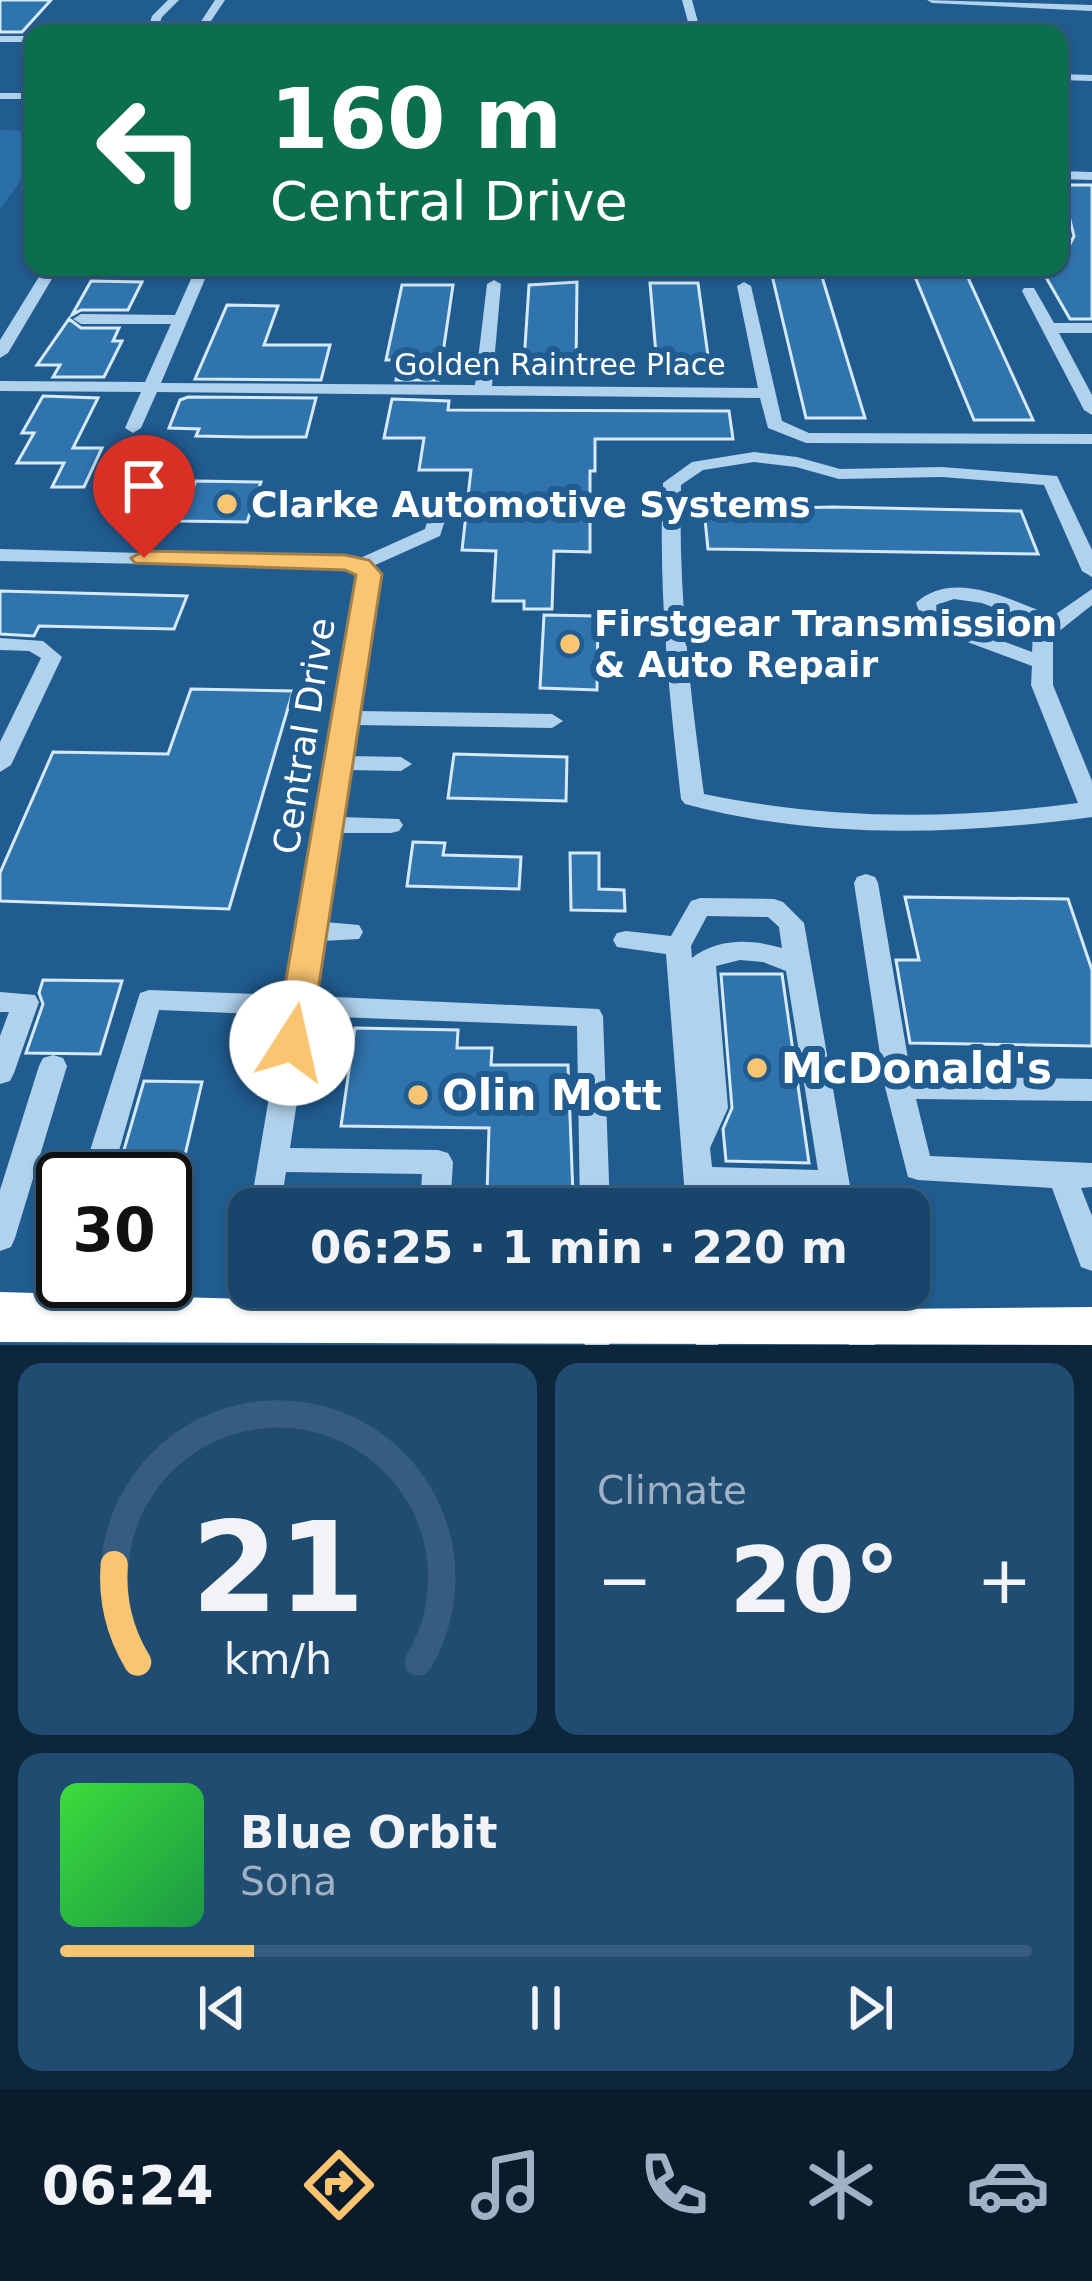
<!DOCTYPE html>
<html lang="en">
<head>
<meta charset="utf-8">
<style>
  :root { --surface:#18456c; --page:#214c72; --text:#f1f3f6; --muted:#9fb1c2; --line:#365d7f; --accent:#fac571 }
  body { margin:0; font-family:"DejaVu Sans",sans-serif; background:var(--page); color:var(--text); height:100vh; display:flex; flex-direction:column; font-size:45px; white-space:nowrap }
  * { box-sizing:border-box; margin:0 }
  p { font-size:39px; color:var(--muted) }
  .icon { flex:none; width:66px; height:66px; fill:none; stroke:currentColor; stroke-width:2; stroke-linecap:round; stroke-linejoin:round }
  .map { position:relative; height:1345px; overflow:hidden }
  .panel { display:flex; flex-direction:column; gap:18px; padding:18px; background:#0d263b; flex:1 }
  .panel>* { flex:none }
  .banner { position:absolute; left:24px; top:24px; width:1044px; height:252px; border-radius:24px; box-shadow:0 3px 9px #0004,0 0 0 3px var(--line); background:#0b6e4f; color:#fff; overflow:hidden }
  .speed { position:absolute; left:36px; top:1152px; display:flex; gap:24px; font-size:60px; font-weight:700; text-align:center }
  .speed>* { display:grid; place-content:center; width:156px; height:156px; border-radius:50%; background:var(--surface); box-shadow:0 3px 9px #0004,0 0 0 3px var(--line); line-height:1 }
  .speed .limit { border:6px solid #111; border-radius:18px; background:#fff; color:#111 }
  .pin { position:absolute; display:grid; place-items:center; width:102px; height:102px; color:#fff; margin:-123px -51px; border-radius:50% 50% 50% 0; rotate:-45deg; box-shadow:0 0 12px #0007 }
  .pin .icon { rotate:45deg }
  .me { position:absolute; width:132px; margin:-66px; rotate:10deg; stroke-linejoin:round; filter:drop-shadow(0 0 9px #0008) }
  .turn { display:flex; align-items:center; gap:42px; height:252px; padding:0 48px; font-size:54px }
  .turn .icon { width:156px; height:156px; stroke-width:2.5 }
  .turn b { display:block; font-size:84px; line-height:102px }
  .big { font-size:90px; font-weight:800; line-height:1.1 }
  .panel .tile { flex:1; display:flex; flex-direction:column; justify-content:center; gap:18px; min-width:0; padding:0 42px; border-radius:24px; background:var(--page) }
  .panel .dial { align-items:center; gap:0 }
  .dial svg { height:312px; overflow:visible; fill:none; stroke:var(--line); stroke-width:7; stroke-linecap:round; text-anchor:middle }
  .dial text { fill:var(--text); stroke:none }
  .song { display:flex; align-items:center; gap:36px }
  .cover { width:144px; height:144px; border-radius:18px; background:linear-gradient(135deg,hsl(120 70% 55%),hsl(140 70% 35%)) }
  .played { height:12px; border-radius:6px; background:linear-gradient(90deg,var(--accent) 20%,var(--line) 20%) }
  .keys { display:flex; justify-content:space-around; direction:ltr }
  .heat { display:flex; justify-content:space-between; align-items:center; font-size:66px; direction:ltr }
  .panel .tiles { flex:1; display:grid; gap:18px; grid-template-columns:1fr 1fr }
  .tile:last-child { grid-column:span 2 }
  .trip { position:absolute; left:228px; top:1188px; width:702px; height:120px; border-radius:24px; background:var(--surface); box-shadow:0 3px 9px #0004,0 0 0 3px var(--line); font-weight:800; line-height:120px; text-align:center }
  .tab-bar { display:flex; height:192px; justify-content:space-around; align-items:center; background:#0a1c2b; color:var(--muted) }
  .tab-bar .icon { width:84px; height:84px }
  .tab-bar .selected { color:var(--accent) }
  .tab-bar b { font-size:54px; color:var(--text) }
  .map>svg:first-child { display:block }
  .green { fill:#2a6fa8 }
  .building { fill:#3074ad; stroke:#d6e9f9; stroke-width:3 }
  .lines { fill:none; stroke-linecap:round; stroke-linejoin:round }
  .minor { fill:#b0d2ed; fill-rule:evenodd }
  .highway { fill:#fff; fill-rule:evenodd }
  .route { fill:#fac571; stroke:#a28049; stroke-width:3 }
  .poi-dot { fill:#fac571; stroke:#205c90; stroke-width:4.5 }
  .labels { text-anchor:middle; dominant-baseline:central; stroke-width:12; stroke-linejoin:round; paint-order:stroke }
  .far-street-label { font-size:30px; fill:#fff; stroke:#205c90 }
  .poi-label { font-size:36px; font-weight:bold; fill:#fff; stroke:#205c90; text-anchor:start }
  .street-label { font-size:36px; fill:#fff; stroke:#205c90 }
  .near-poi-label { font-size:42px; font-weight:bold; fill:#fff; stroke:#205c90; text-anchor:start }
</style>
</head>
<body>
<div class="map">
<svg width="1092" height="1345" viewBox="0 0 1092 1345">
  <rect width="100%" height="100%" fill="#205c90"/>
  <!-- green -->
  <path class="green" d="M 0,130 L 33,131 L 33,164 L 0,209 Z"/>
  <!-- building -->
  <path class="building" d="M 0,0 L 51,0 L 22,32 L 0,32 Z
    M 1061,185 L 1092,185 L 1092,319 L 1070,319 L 1040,267 L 1059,267 L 1074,236 Z
    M 770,267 L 819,267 L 865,418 L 806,418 Z
    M 911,267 L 963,267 L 1033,420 L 974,420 Z
    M 91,281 L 142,282 L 128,310 L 81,310 L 72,315 Z
    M 577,282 L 576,366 L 524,362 L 529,285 Z
    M 650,283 L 698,283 L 709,363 L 657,366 Z
    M 402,285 L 453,285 L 439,380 L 396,380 L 400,360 L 386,360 Z
    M 227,305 L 278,306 L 264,345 L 330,345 L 321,380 L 195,379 Z
    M 69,319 L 81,328 L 119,328 L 113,341 L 122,341 L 104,377 L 53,377 L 60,365 L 37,365 Z
    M 43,396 L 98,398 L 73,448 L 102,448 L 84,487 L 52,487 L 64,463 L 17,463 L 34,433 L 22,433 Z
    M 188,397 L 316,398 L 306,437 L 246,437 L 196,436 L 199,429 L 169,428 L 180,400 Z
    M 392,399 L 449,401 L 448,410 L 729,411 L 733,439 L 595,439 L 595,471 L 590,471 L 590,552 L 554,551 L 552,609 L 524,609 L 524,601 L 493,601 L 496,551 L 462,550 L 471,470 L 419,470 L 424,438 L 384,438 Z
    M 196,481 L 261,482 L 247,522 L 179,521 Z
    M 833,507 L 1021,511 L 1038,554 L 708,549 L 704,510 Z
    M 0,591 L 187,596 L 174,629 L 39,626 L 34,636 L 0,634 Z
    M 544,615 L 598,616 L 597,690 L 540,688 Z
    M 191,689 L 293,691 L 229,909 L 0,901 L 0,873 L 53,752 L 168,754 Z
    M 454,754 L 567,757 L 566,801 L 448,798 Z
    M 413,842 L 445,843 L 443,855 L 521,857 L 519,889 L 407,886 Z
    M 570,853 L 599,853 L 599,889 L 624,890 L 625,911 L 571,910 Z
    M 905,897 L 1068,899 L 1092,970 L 1092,1046 L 910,1043 L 896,960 L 919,960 Z
    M 721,974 L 782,974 L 809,1163 L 726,1161 L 723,1129 L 732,1108 Z
    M 43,980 L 122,981 L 100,1054 L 26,1053 L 43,1004 L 39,993 Z
    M 355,1028 L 458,1030 L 457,1048 L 492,1048 L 491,1065 L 568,1065 L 573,1195 L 487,1194 L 489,1128 L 341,1126 Z
    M 144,1081 L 202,1082 L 182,1168 L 119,1167 Z"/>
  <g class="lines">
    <!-- minor -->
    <path class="minor" d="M 168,0 L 179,0 L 162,17 L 157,29 L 196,29 L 215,0 L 225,0 L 203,33 L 147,33 L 152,16 Z
      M 682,0 L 692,0 L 701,33 L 691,33 Z
      M 927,0 L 1092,5 L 1092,11 L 932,3 Z
      M 0,36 L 33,36 L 33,42 L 0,42 Z
      M 1059,74 L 1092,75 L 1092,81 L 1059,80 Z
      M 0,93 L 33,93 L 33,99 L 0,99 Z
      M 1059,171 L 1092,172 L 1092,180 L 1059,179 Z
      M 45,267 L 59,267 L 8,353 L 0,358 L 0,340 Z
      M 329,267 L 585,267 L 567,275 L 336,271 Z
      M 198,275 L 205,279 L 161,383 L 475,385 L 487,284 L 494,280 L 501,284 L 492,386 L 758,388 L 737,286 L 744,282 L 751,286 L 782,421 L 809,433 L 1092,434 L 1092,444 L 806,443 L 768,428 L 760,398 L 157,392 L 141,428 L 133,433 L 125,428 L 141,392 L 0,391 L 0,381 L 145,382 L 171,324 L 81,324 L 73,319 L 81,314 L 175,315 L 191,279 Z
      M 1024,288 L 1034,288 L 1054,323 L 1092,323 L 1092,333 L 1059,333 L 1092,395 L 1092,415 L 1084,410 L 1022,291 Z
      M 754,452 L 797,457 L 840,469 L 942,467 L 1057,476 L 1092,550 L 1092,577 L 1082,571 L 1044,485 L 942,477 L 839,479 L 796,467 L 754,462 L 703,470 L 681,485 C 678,589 690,691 704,794 C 828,820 953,820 1078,803 L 1031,685 L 1032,666 L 924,626 L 916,603 C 953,568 1013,601 1053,616 L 1092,589 L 1092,605 L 1053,636 L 1053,685 L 1092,781 L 1092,817 C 957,835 818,840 685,804 L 681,799 C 669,694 658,589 663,483 L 692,462 ZM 954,599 L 982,603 L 1041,626 L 1033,634 L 1032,652 L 940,618 L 936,605 Z
      M 439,506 L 448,511 L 440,536 L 373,566 L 379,573 L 357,711 L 552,714 L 563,721 L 552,728 L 355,725 L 350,756 L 401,757 L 412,764 L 401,771 L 348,770 L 341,817 L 399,819 L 403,825 L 399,831 L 391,833 L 338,833 L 325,922 L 359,925 L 363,932 L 359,939 L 322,941 L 313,996 L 599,1009 L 603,1016 L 610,1209 L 580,1209 L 577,1026 L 310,1016 L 290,1148 L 438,1150 L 448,1153 L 453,1162 L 450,1209 L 420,1209 L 422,1174 L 286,1172 L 280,1209 L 250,1209 L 283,1015 L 159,1010 L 111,1179 L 81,1179 L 140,993 L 149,990 L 287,995 L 359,574 L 354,570 L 336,568 L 0,561 L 0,549 L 358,559 L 425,529 L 430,511 Z
      M 0,638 L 43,641 L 62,657 L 11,765 L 0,772 L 0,742 L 41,658 L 29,651 L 0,650 Z
      M 866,874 L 875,877 L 878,883 L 911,1076 L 1092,1079 L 1092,1101 L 916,1099 L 930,1156 L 1092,1163 L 1092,1187 L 1081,1188 L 1092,1216 L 1092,1271 L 1081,1267 L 1052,1188 L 918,1180 L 908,1177 L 885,1087 L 854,883 L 857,877 Z
      M 700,898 L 774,899 L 783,902 L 804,923 L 854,1209 L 824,1209 L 822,1195 L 714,1192 L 716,1209 L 686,1209 L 666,954 L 617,947 L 613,940 L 617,933 L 626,931 L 671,936 L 691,901 ZM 707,916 L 768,917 L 779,927 L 782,948 C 751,939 718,938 692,958 L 691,946 ZM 740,960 L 763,962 L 786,971 L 818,1170 L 712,1167 L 710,1148 L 728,1108 L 716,966 Z
      M 0,992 L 35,995 L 39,1002 L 14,1073 L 10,1081 L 0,1084 L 0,1036 L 9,1012 L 0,1012 Z
      M 53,1055 L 63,1058 L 67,1066 L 15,1238 L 11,1247 L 0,1251 L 0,1190 L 39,1066 L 43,1058 Z
      M 63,1268 L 63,1281 L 81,1281 L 65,1329 L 54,1334 L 43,1329 L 38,1319 L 54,1271 Z
      M 249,1274 L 249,1287 L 268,1287 L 257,1336 L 246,1341 L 235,1336 C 227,1319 233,1294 241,1277 Z
      M 412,1287 L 444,1287 L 441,1328 L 436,1338 L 425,1343 L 414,1338 L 409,1328 Z
      M 580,1287 L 612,1287 L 613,1335 L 609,1345 L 585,1345 L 581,1335 Z
      M 689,1287 L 721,1287 L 723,1334 L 718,1345 L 696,1345 L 691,1334 Z
      M 838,1287 L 870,1287 L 878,1338 L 875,1345 L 849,1345 Z"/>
    <!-- highway -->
    <path class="highway" d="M 0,1292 L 682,1311 L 1092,1307 L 1092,1345 L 0,1342 Z"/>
  </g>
  <!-- route -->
  <path class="route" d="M 144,551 L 345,555 L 369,560 L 382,574 L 310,1043 L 305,1053 L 292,1057 L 280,1053 L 275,1043 L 356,575 L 345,570 L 135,563 L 131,558 Z"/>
  <!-- markers -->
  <g class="poi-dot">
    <circle cx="227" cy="504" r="12"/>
    <circle cx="570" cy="644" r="12"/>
    <circle cx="757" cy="1068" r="12"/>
    <circle cx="418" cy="1095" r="12"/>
  </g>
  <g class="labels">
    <!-- far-street labels -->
    <g class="far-street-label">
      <text x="560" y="364">Golden Raintree Place</text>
    </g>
    <!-- poi labels -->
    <g class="poi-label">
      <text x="251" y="504">Clarke Automotive Systems</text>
      <text x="594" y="623">Firstgear Transmission<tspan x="594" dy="41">&amp; Auto Repair</tspan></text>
    </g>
    <!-- street labels -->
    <g class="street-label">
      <text transform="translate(304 736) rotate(-81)">Central Drive</text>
    </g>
    <!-- near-poi labels -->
    <g class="near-poi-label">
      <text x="781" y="1068">McDonald's</text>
      <text x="442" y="1095">Olin Mott</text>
    </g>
  </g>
</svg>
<div class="speed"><div class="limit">30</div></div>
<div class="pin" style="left:144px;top:558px;background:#d93025"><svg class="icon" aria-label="arrive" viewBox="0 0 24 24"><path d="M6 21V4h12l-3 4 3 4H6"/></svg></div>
<svg class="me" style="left:292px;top:1043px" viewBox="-20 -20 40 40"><circle r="19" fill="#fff"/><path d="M0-13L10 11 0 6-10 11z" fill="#fac571"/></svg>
<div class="trip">06:25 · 1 min · 220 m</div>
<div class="banner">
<div class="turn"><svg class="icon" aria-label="left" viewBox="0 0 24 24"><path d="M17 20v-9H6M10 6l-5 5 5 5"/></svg><div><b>160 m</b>Central Drive</div></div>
</div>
</div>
<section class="panel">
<div class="tiles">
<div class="tile dial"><svg viewBox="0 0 100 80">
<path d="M14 69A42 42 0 1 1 86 69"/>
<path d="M14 69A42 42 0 0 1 8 44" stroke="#fac571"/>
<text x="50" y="56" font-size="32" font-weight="700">21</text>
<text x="50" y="72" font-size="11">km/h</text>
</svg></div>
<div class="tile"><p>Climate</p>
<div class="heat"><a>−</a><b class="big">20°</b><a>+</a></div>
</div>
<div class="tile">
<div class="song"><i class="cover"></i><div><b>Blue Orbit</b><p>Sona</p></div></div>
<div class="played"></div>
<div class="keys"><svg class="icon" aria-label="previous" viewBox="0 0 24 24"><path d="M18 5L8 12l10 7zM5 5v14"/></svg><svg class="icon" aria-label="pause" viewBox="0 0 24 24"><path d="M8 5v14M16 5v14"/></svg><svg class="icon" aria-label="next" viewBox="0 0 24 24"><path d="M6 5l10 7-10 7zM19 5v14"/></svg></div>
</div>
</div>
</section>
<nav class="tab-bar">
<b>06:24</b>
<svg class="icon selected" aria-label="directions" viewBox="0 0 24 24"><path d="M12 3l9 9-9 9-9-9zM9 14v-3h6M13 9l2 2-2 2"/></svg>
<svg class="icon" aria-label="music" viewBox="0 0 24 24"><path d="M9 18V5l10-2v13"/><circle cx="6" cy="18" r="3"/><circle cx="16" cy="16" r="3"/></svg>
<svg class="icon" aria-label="phone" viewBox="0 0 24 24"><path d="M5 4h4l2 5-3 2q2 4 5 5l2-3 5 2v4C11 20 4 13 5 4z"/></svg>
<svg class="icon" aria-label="climate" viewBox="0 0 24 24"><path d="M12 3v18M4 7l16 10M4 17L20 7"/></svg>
<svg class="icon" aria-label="car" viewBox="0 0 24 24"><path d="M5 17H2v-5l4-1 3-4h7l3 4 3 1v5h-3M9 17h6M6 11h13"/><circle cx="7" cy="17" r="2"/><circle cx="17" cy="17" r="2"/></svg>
</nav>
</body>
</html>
